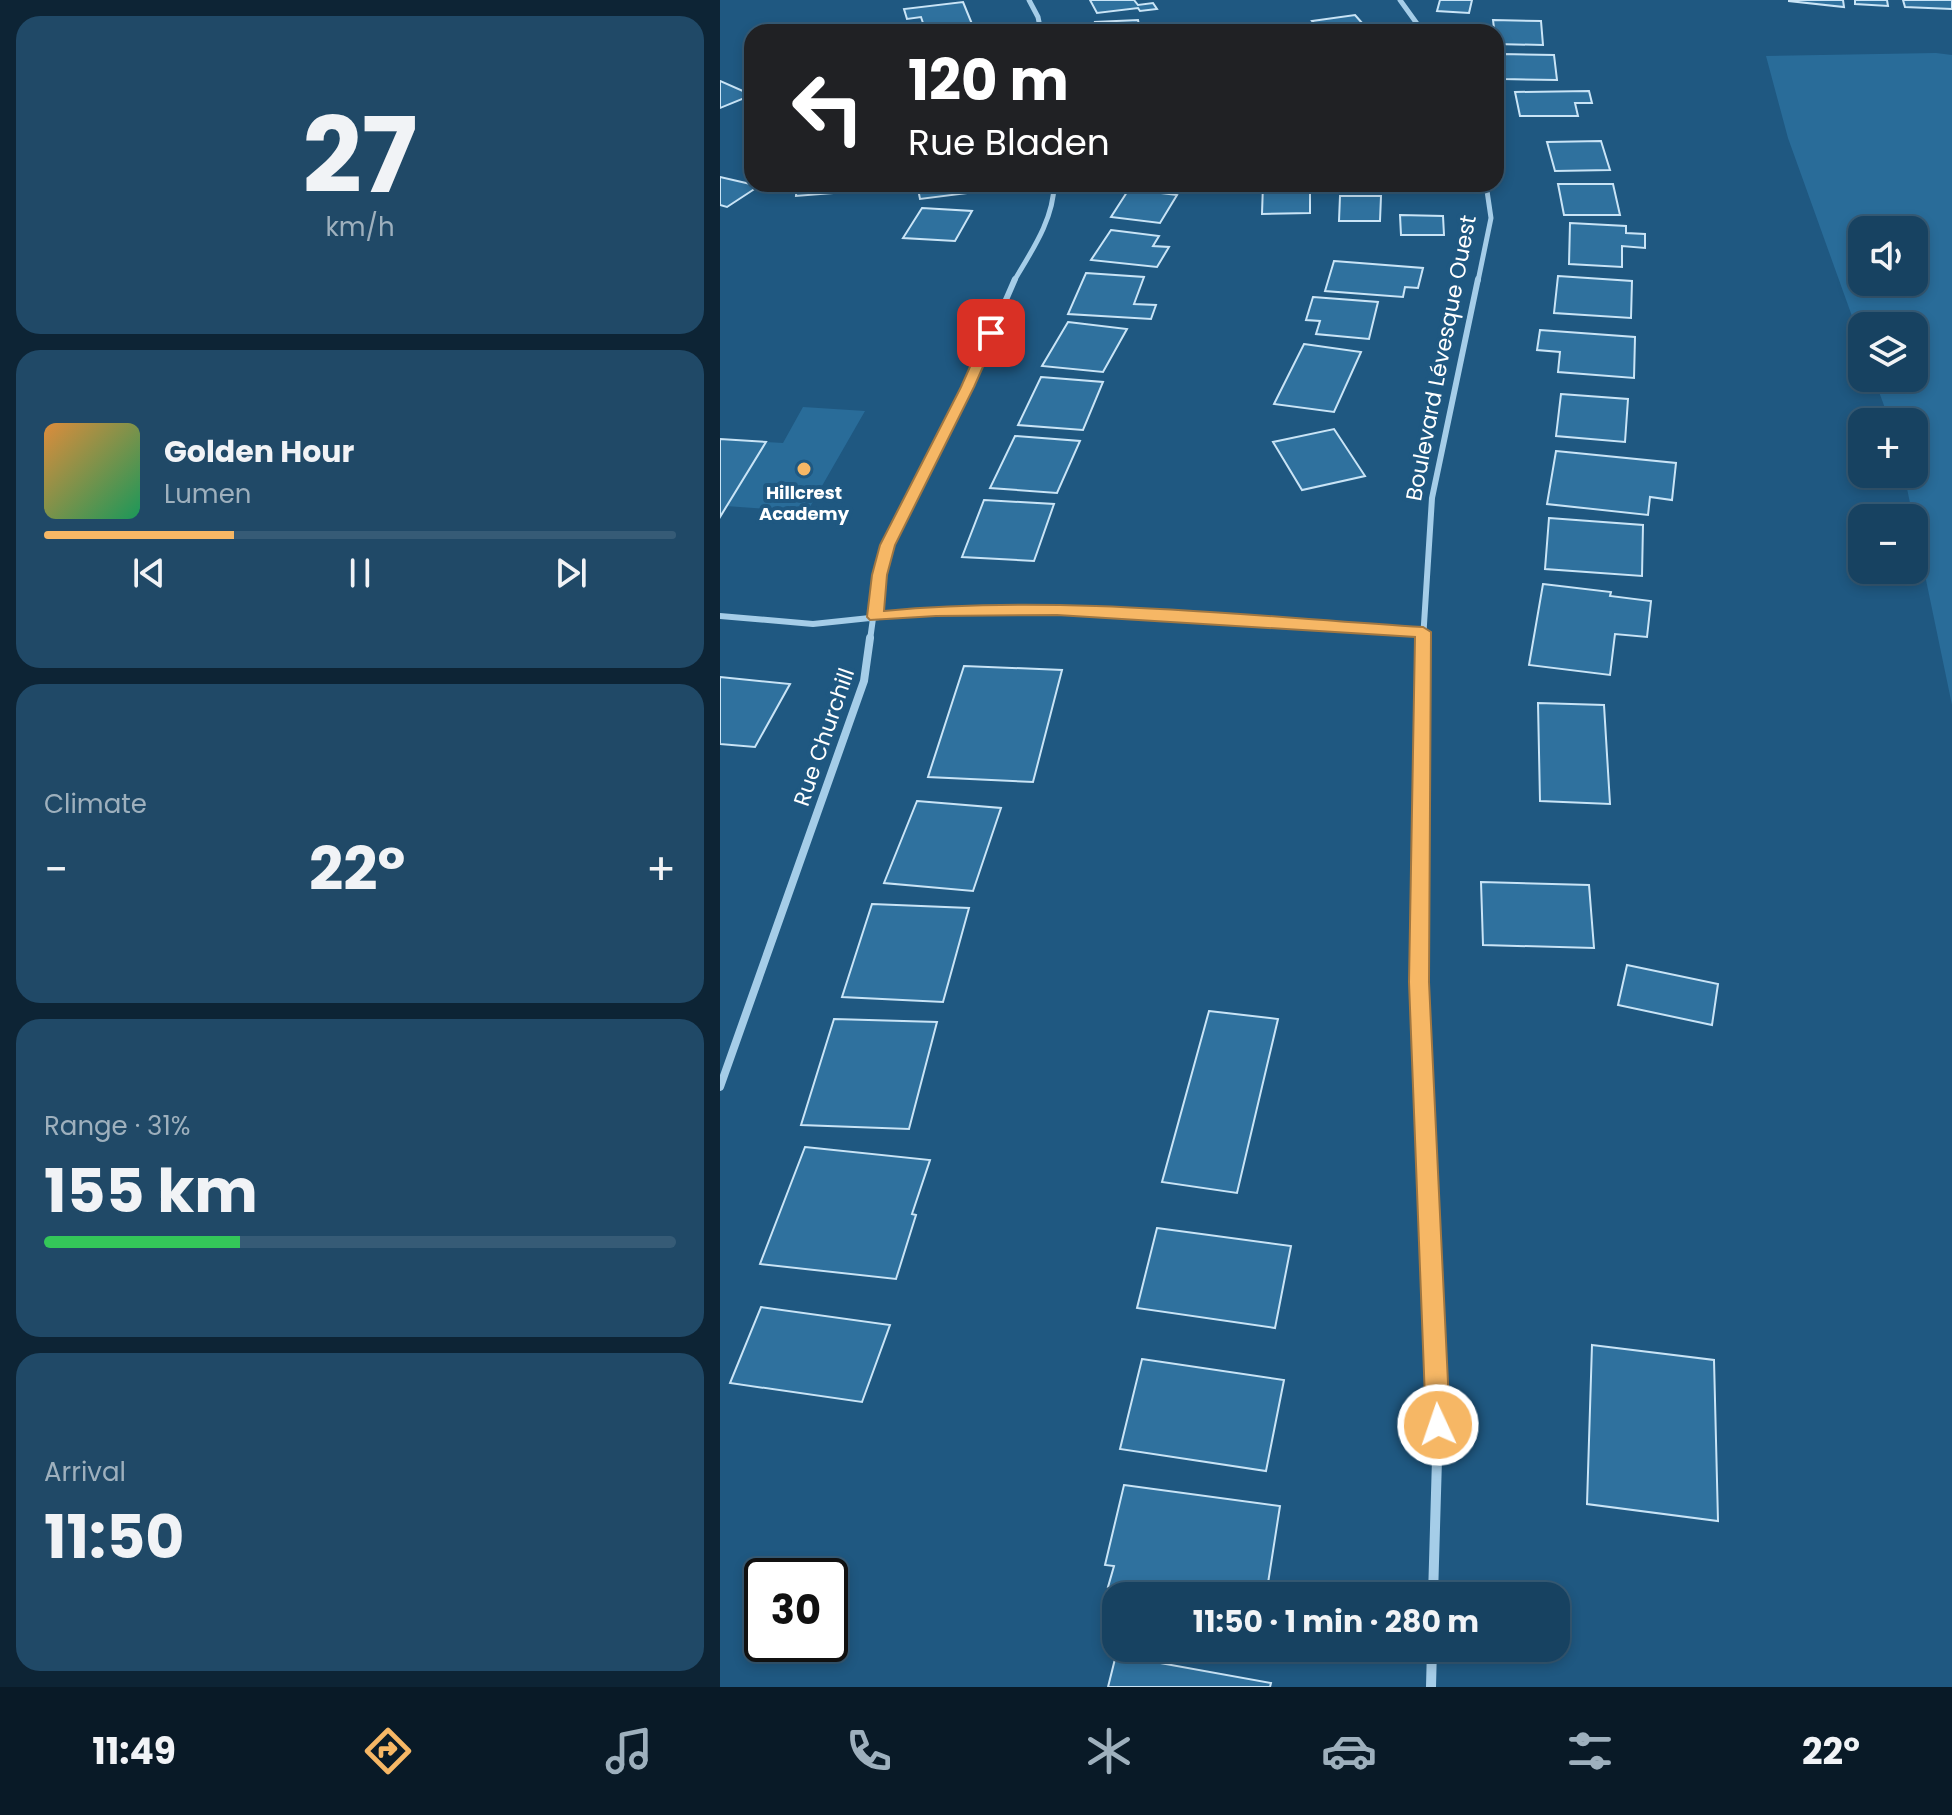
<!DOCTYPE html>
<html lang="en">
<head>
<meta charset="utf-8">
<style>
  :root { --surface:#174261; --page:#204967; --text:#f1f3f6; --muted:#9eb0bd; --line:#365b76; --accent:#f6b765 }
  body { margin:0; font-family:Poppins,sans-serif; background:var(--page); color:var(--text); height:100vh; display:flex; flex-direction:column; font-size:30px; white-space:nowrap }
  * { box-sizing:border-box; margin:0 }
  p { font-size:26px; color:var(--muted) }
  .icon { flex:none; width:44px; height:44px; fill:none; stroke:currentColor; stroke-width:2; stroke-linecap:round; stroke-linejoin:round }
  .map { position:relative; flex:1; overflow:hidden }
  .sheet { display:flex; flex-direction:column; gap:16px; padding:16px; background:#0d2435; width:720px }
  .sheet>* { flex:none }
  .top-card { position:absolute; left:24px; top:24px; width:760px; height:168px; border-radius:24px; box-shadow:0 4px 12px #0003,0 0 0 2px var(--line); background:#202124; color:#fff; overflow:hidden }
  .buttons { position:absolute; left:1128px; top:216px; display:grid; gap:16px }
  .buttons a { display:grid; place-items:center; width:80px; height:80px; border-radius:16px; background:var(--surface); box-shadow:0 4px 12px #0003,0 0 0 2px var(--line); font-size:40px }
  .speed { position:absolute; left:24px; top:1558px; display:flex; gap:16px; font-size:40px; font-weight:700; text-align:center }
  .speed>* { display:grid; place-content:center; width:104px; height:104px; border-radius:50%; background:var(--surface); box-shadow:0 4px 12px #0003,0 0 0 2px var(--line); line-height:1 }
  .speed .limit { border:4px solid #111; border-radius:12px; background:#fff; color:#111 }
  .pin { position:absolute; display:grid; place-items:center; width:68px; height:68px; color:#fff; margin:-34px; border-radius:16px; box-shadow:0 4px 12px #0006 }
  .me { position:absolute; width:88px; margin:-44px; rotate:357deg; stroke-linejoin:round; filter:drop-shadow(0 0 6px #0008) }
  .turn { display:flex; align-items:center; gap:28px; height:168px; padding:0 32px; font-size:36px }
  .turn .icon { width:104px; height:104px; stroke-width:2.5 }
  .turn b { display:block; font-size:56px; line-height:68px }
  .big { font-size:60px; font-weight:700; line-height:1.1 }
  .sheet .tile { flex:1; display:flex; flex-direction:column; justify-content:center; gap:12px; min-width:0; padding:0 28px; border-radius:24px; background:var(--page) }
  .sheet .dial { align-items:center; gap:0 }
  .dial b { font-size:104px; line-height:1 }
  .song { display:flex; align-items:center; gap:24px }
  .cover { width:96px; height:96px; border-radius:12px; background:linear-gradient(135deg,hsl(30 70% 55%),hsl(150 70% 35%)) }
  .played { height:8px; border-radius:4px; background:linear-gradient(90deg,var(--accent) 30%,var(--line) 30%) }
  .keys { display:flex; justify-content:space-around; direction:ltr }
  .heat { display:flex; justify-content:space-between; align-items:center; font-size:44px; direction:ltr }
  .charge { height:12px; border-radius:6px; background:linear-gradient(90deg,#34c759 31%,var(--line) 0) }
  .trip { position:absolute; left:382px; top:1582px; width:468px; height:80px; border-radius:24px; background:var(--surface); box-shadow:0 4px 12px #0003,0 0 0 2px var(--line); font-weight:700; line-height:80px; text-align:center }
  .tabs { display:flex; height:128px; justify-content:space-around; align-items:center; background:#091a27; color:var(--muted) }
  .tabs .icon { width:56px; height:56px }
  .tabs .on { color:var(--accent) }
  .tabs b { font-size:36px; color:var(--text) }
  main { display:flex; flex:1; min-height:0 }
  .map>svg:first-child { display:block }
  .green { fill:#296c99; fill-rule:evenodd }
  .building { fill:#2f719e; stroke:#c9e4f6; stroke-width:2 }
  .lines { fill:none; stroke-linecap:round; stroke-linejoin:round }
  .minor-far3 { stroke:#a5cde8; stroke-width:5 }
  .minor-far2 { stroke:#a5cde8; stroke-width:6 }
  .minor-far1 { stroke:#a5cde8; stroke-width:8 }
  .minor { stroke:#a5cde8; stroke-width:10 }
  .route { fill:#f6b765; stroke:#a07742; stroke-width:2 }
  .poi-dot { fill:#f6b765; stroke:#1f5881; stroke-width:3 }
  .labels { text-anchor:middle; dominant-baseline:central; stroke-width:8; stroke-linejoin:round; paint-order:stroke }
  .far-poi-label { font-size:18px; font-weight:bold; fill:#fff; stroke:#1f5881 }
  .street-label { font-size:22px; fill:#fff; stroke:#1f5881 }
</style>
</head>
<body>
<main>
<section class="sheet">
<div class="tile dial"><b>27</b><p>km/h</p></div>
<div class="tile">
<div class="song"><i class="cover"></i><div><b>Golden Hour</b><p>Lumen</p></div></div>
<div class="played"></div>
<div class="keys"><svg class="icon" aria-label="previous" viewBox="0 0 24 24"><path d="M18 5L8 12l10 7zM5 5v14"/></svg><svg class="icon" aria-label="pause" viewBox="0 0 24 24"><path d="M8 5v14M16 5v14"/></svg><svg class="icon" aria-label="next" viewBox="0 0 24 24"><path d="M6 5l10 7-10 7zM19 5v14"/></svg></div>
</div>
<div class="tile"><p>Climate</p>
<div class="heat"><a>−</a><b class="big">22°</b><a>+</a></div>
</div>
<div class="tile"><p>Range · 31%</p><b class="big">155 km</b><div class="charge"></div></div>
<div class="tile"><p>Arrival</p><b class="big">11:50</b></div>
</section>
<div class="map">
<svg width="1232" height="1687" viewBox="0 0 1232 1687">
  <rect width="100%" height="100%" fill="#1f5881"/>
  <!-- green -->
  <path class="green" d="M 1216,53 L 1232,55 L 1232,705 L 1184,474 L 1194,474 L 1194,422 L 1170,422 L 1154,378 L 1194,378 L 1194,326 L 1142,326 L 1142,344 L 1068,138 L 1046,56 ZM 1142,230 L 1194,230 L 1194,282 L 1142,282 Z
    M 83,407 L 145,411 L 87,512 L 6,506 L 46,442 L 63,443 Z"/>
  <!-- building -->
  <path class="building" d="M 370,0 L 414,0 L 418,5 L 433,3 L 437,9 L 420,11 L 418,8 L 377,13 Z
    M 720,0 L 752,0 L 749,13 L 717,11 Z
    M 1123,0 L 1124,7 L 1069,1 L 1069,0 Z
    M 1135,0 L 1167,0 L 1168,6 L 1135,4 Z
    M 1183,0 L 1232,0 L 1232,9 L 1185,7 Z
    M 243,2 L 252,24 L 205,29 L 201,17 L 187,19 L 184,9 Z
    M 635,15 L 650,32 L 601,32 L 592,21 Z
    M 418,20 L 420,30 L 443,28 L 444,32 L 377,32 L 375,22 Z
    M 773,20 L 821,21 L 823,45 L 776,44 Z
    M 782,54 L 834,55 L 837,80 L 783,79 Z
    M 0,81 L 32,95 L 0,108 Z
    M 869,91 L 872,103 L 855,103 L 858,116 L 800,116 L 795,92 Z
    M 881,141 L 890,170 L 835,171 L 827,142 Z
    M 0,177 L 39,186 L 7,207 L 0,205 Z
    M 77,184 L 138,184 L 138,191 L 76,196 Z
    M 197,184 L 270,184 L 272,190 L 200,199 Z
    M 543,184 L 590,184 L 590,213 L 542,214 Z
    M 838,184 L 893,184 L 900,215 L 844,215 Z
    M 409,189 L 457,195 L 440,223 L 391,217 Z
    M 620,196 L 661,196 L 660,221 L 619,221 Z
    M 202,208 L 252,211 L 235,241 L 183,238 Z
    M 680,215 L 723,216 L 724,235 L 681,235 Z
    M 850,223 L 906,226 L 906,233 L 925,234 L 925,248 L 902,246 L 902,267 L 849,264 Z
    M 391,230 L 439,236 L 433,246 L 449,247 L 437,267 L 371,260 Z
    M 614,261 L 703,268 L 698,288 L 685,287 L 683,297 L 605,291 Z
    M 366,273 L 424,277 L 414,304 L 436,305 L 431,319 L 348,314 Z
    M 838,276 L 912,281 L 911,318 L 834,313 Z
    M 593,297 L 658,302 L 649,339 L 596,334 L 600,321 L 586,320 Z
    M 348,322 L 407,329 L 383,372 L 322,366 Z
    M 820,330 L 915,337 L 914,378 L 838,372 L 840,352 L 817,350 Z
    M 584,344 L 641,352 L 614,412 L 554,404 Z
    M 321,377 L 383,382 L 363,430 L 298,425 Z
    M 841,394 L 908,399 L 905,442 L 836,436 Z
    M 614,429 L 645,476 L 582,490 L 553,442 Z
    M 295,436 L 360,441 L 337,493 L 270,488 Z
    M 0,439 L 46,442 L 0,517 Z
    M 836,451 L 956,463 L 952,500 L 930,497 L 928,515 L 827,504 Z
    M 264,500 L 334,504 L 314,561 L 242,557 Z
    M 829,518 L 923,525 L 922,576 L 825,569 Z
    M 823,584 L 891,592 L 890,596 L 931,601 L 927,637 L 895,634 L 890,675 L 809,665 Z
    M 244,666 L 342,670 L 313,782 L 208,777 Z
    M 0,677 L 70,684 L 35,747 L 0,744 Z
    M 818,703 L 884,705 L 890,804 L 820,801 Z
    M 197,801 L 281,808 L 253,891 L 164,883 Z
    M 761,882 L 869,885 L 874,948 L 763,945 Z
    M 152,904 L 249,908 L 223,1002 L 122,997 Z
    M 907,965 L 998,984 L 992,1025 L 898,1005 Z
    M 489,1011 L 558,1019 L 517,1193 L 442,1182 Z
    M 114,1019 L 217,1022 L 189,1129 L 81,1125 Z
    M 85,1147 L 210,1160 L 192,1214 L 196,1215 L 176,1279 L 40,1264 Z
    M 437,1228 L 571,1246 L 555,1328 L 417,1308 Z
    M 41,1307 L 170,1325 L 142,1402 L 10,1383 Z
    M 872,1345 L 994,1360 L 998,1521 L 867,1504 Z
    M 422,1359 L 564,1380 L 546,1471 L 400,1449 Z
    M 404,1485 L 560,1506 L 546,1596 L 454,1596 L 388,1587 L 394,1566 L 385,1565 Z
    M 396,1655 L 551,1683 L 550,1687 L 388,1687 Z"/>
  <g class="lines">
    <!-- minor-far3 -->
    <path class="minor-far3" d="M 309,0 L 318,17 L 321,32
      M 680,0 L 703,32
      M 294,281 C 311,252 334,219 334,184
      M 758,281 L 771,218 L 766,184"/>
    <!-- minor-far2 -->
    <path class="minor-far2" d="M 0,616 L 93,624 L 216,611 L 337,610 L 703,632
      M 150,640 L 159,575 L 167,545 L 248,387 L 295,279
      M 703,640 L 712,498 L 758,279"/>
    <!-- minor-far1 -->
    <path class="minor-far1" d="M 703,638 L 699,982 L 704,1100
      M 0,1087 L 144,681 L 150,638"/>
    <!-- minor -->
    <path class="minor" d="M 704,1098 L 718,1425 L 713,1596
      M 711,1687 L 712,1648"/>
  </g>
  <!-- route -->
  <path class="route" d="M 271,329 L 278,333 L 254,387 L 175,545 L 167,575 L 164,611 C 341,594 526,616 703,627 L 711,632 L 709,982 L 730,1425 L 727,1433 L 718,1436 L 710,1433 L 706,1425 L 689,982 L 695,637 L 337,615 L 216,616 L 150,620 L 147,617 L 152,575 L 160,545 L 241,387 L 265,333 Z"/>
  <!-- markers -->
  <circle class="poi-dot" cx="84" cy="469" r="8"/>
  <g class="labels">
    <!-- far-poi labels -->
    <g class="far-poi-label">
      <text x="84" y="492">Hillcrest<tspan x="84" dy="21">Academy</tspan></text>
    </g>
    <!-- street labels -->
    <g class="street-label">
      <text transform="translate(721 358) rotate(-79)">Boulevard Lévesque Ouest</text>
      <text transform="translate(104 737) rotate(-71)">Rue Churchill</text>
    </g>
  </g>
</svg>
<div class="buttons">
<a><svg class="icon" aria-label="sound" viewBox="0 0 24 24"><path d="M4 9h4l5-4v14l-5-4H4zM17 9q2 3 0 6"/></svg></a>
<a><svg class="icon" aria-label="layers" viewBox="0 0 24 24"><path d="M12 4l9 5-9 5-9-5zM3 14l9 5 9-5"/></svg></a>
<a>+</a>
<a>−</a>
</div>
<div class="speed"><div class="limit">30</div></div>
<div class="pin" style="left:271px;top:333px;background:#d93025"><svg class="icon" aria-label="arrive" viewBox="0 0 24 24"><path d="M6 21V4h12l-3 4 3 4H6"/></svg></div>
<svg class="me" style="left:718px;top:1425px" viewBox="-20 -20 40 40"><circle r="17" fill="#f6b765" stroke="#fff" stroke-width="3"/><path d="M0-11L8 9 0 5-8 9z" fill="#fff"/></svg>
<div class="trip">11:50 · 1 min · 280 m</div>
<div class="top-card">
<div class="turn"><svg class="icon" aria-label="left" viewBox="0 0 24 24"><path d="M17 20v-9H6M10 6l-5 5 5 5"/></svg><div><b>120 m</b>Rue Bladen</div></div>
</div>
</div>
</main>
<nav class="tabs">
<b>11:49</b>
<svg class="icon on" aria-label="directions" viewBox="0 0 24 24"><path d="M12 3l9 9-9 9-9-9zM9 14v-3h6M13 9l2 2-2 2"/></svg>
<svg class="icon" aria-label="music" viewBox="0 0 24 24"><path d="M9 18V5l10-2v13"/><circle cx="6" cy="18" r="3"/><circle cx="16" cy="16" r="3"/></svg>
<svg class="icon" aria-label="phone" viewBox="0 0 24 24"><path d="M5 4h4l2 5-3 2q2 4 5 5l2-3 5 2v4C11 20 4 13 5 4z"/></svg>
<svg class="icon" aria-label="climate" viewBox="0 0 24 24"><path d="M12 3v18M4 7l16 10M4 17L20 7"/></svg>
<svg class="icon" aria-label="car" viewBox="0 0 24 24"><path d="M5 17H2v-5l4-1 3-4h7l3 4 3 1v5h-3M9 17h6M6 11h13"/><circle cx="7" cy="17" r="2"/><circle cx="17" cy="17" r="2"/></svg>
<svg class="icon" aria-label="filters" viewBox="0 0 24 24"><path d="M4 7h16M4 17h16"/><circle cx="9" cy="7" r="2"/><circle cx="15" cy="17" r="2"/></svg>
<b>22°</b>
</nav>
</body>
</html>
